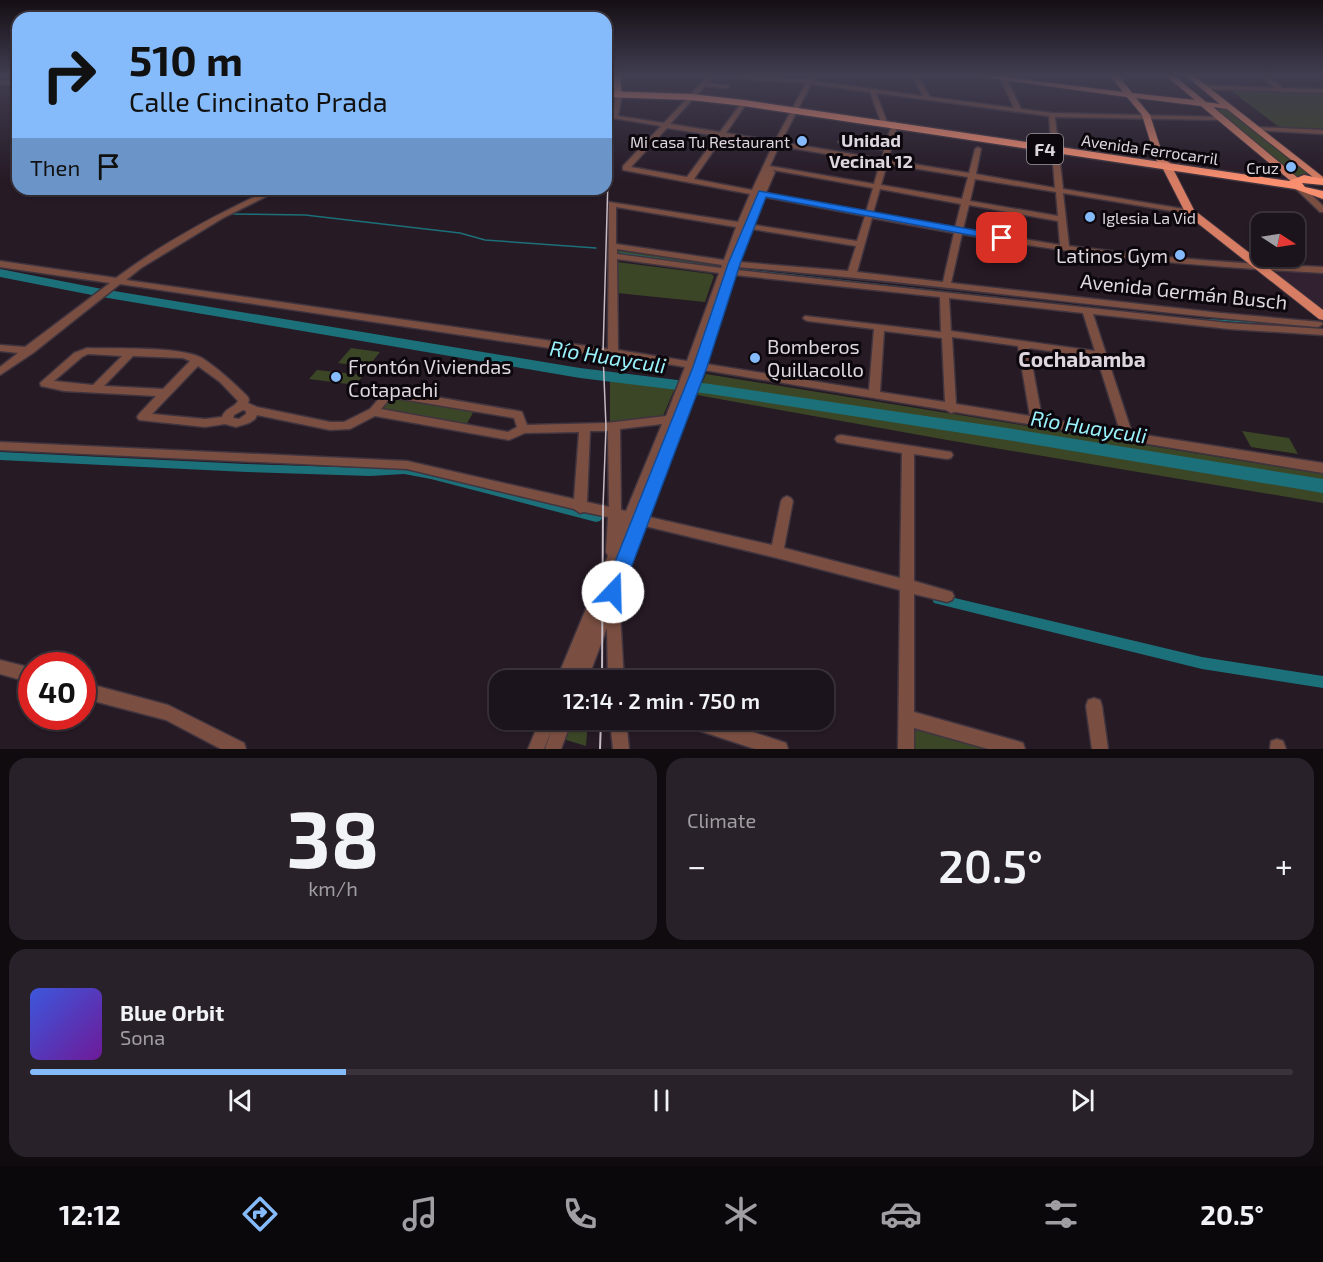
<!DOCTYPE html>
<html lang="en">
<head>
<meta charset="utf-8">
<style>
  :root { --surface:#1c141c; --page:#292129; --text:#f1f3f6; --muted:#a09ea3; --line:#3a333b; --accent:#86bbfb }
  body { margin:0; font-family:"Exo 2",sans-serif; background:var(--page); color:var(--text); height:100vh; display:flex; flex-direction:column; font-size:22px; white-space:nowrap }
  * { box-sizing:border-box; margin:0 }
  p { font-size:20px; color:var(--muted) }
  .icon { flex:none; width:33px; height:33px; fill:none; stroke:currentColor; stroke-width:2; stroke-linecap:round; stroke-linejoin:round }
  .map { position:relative; height:749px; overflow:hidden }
  .drawer { display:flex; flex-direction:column; gap:9px; padding:9px; background:#0f0b0f; flex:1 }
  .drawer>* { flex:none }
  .top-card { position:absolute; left:12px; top:12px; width:600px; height:183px; border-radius:18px; box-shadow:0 2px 4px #0004,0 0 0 2px var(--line); background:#86bbfb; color:#111; overflow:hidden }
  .needle { width:39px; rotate:102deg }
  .tools { position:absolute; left:1251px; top:213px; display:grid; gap:12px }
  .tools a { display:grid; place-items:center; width:54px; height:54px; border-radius:12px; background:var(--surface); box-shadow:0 2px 4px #0004,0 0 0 2px var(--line); font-size:30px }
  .speed { position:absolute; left:18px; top:652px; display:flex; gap:12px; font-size:30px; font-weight:700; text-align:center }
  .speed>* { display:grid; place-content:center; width:78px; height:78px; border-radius:50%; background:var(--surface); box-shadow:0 2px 4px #0004,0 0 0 2px var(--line); line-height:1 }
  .speed .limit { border:9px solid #d22; background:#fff; color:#111 }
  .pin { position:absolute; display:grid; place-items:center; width:51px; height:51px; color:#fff; margin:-26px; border-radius:12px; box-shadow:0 3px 9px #0006 }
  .me { position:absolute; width:66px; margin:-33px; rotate:21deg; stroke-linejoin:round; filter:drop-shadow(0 0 4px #0008) }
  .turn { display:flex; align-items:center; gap:21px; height:126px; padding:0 18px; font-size:27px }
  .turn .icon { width:78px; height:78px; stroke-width:2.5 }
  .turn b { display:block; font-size:42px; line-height:51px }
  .then { display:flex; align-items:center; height:57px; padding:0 18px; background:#0003; gap:12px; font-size:22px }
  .big { font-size:45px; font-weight:600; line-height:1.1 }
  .drawer .card { flex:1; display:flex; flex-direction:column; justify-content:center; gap:9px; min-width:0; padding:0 21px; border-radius:18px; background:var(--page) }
  .drawer .dial { align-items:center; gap:0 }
  .dial b { font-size:78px; line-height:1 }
  .song { display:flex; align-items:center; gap:18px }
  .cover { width:72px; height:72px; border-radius:9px; background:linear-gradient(135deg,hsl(230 70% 55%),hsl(280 70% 35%)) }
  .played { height:6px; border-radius:3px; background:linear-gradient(90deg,var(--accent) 25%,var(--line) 25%) }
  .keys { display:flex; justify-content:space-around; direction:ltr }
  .heat { display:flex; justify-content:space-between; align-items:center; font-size:33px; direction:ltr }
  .drawer .tiles { flex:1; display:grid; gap:9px; grid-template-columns:1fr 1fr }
  .card:last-child { grid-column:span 2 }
  .trip { position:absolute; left:489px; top:670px; width:345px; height:60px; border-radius:18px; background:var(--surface); box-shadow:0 2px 4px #0004,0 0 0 2px var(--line); font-weight:600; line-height:60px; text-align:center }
  .menu { display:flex; height:96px; justify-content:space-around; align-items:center; background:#0b080b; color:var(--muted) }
  .menu .icon { width:42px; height:42px }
  .menu .current { color:var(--accent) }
  .menu b { font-size:27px; color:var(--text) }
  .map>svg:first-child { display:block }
  .built { fill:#322231 }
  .green { fill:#3b4627 }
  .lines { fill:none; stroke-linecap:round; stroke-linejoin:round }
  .stream-far1 { stroke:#1c7079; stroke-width:1.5 }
  .stream { stroke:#1c7079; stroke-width:2 }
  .canal { fill:#1c7079; fill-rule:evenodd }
  .river { fill:#1c7079; fill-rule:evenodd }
  .minor-casing { stroke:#40343f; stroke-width:3 }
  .major-casing { stroke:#40343f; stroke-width:2 }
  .highway-casing { stroke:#40343f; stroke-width:3 }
  .minor { fill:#7a4f42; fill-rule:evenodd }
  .major { fill:#d67d63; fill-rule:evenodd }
  .highway { fill:#fa8f6f; fill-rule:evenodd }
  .tram-far1 { stroke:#c5bcc5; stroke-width:1.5 }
  .tram { stroke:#c5bcc5; stroke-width:2 }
  .route { fill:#1a73e8; stroke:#114b97; stroke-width:1.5 }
  .poi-dot { fill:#86bbfb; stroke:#0c070c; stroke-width:2 }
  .labels { text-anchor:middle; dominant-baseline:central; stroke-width:6; stroke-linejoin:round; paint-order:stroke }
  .far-poi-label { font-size:16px; fill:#ded6de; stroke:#0c070c; text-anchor:end }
  .far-street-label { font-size:16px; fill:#ded6de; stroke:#0c070c }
  .far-neighbourhood-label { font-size:18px; font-weight:bold; fill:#ded6de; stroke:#0c070c }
  .shield { fill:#0c070c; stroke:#9f989f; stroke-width:1.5 }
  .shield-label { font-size:18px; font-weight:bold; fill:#ded6de }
  .poi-label { font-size:20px; fill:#ded6de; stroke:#0c070c; text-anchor:start }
  .street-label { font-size:20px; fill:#ded6de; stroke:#0c070c }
  .water-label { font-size:21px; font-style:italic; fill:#99f1fc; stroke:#0c070c }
  .neighbourhood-label { font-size:21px; font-weight:bold; fill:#ded6de; stroke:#0c070c }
</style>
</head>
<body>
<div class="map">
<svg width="1323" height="749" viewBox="0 0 1323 749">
  <rect width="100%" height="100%" fill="#261a25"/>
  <!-- built -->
  <path class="built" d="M 1275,272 L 1323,273 L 1323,309 L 1276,274 Z"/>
  <!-- green -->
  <path class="green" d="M 1230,90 L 1323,93 L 1323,129 L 1279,127 Z
    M 1214,109 L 1227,109 L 1312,177 L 1294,176 Z
    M 617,249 L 723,263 L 720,269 L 617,255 Z
    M 617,262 L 711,274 L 714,276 L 705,302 L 617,293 Z
    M 351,348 L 380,352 L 368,367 L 338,363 Z
    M 317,370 L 363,375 L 356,385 L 309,379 Z
    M 706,374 L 1323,474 L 1323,503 L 953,441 L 697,395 Z
    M 610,380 L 675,388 L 663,416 L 610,423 Z
    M 395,397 L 474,411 L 466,425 L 384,411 L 383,404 L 386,400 Z
    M 1242,431 L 1289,438 L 1298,454 L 1251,447 Z
    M 570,720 L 588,720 L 586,746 L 563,739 Z
    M 912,727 L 997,749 L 911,749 Z"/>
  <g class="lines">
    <!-- stream-far1 -->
    <path class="stream-far1" d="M 229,214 L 305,215 L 460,233 L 485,240 L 596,248
      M 620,253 L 718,267
      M 736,269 L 1195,319 L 1266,323"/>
    <!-- stream -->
    <path class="stream" d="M 1238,321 L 1287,324"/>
    <!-- canal -->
    <path class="canal" d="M 0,452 L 246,464 L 370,468 L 404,466 L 431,471 L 596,514 L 600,515 L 602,518 L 600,521 L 596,522 L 431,479 L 404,474 L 370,476 L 246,472 L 0,460 Z
      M 938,594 L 1202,657 L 1323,676 L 1323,688 L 1202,669 L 938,604 L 934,603 L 932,599 L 934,595 Z"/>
    <!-- river -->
    <path class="river" d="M 0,269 L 102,289 L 580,368 L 710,384 L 1007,428 L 1323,479 L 1323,493 L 1007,440 L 710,394 L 580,378 L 102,297 L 0,277 Z"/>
    <defs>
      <path id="minor" d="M 709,75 L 735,75 L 807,80 L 810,75 L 816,75 L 813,81 L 923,96 L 912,75 L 918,75 L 930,97 L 1014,108 L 999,75 L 1005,75 L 1021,109 L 1052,113 L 1221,117 L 1222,118 L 1219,120 L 1055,117 L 1063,189 L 1190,210 L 1194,212 L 1190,214 L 1063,193 L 1069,246 C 1154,257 1238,264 1323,267 L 1323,273 C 1201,267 1082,256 962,234 L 951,283 L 1221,313 L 1321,322 L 1323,324 L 1318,327 C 1123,311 932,283 737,267 L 737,270 L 1229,323 L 1323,329 L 1323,335 L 1229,329 L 1093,314 L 1132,433 L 1323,463 L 1323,473 L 955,412 L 951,413 L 946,410 L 704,370 L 649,517 L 772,545 L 781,501 L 783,498 L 787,496 L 791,498 L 793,501 L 784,548 L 900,578 L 902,453 L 841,443 L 837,442 L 835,439 L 837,436 L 841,435 L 951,452 L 953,455 L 951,458 L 947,459 L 914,454 L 914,581 L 952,592 L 954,596 L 952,600 L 947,602 L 914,594 L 914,712 L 1017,741 L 1023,743 L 1025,749 L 988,749 L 914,728 L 914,749 L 898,749 L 900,590 L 777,558 L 645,526 L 619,595 L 624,681 L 608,681 L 607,628 L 587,681 L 556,681 L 608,556 L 606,552 L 608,517 L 584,512 L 580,513 L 574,509 L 407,469 L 0,450 L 0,442 L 407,461 L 574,499 L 579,432 L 525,433 L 509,440 L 375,416 L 350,429 L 330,430 L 257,415 L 255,419 L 249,423 L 236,427 L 225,424 L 205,427 L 139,420 L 137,417 L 139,414 L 156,396 L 64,391 L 41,386 L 40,383 L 74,353 L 87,348 C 113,349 181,346 202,358 C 219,369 234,383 248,397 L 249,400 L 248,403 L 257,407 L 330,422 L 344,422 L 370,409 L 381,396 L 395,390 L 518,411 L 522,412 L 527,425 L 606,423 L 666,416 L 685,367 L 613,355 L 603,356 L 120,284 L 33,353 L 0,375 L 0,367 L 18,353 L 0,351 L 0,345 L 25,347 L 110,283 L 0,267 L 0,261 L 116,278 C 164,242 217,214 271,189 L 281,189 L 223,218 L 141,268 L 126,280 L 608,349 L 609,202 L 738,222 L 750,194 L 623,170 L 623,166 L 661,126 L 613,118 L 616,94 L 619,92 L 622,94 L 618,116 L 664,123 ZM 714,77 L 806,83 L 775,141 L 726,133 L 747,103 L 744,101 L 742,102 L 720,132 L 670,124 L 705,86 L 727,88 L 730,86 L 708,83 ZM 811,84 L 870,92 L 882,125 L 885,127 L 888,125 L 876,93 L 1049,116 L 1055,188 L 976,174 L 981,149 L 978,147 L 975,149 L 969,173 L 888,160 L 898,124 L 895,122 L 892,124 L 885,146 L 841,140 L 838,142 L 841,144 L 884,150 L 882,159 L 781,142 ZM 667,128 L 717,136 L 687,177 L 631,167 ZM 723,137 L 773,145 L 752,190 L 694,179 ZM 779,146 L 880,163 L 874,184 L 770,166 ZM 887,164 L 968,177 L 962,199 L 881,185 ZM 773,170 L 873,188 L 866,212 L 766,193 L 775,172 ZM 975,179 L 1056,192 L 1058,216 L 970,201 ZM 880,189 L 961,204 L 955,228 L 873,213 ZM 757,196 L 746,223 L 745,223 ZM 765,197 L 865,216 L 857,241 L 754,225 ZM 969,205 L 1058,221 L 1060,245 L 963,229 ZM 616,207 L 736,227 L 724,260 L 616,244 ZM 872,218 L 954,233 L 943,282 L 857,272 ZM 752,229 L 856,246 L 848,271 L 739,262 ZM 617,249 L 722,265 L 721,268 L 617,254 ZM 617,259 L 719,273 L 687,361 L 618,350 ZM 735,275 L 940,297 L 941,332 L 805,316 L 803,318 L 805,320 L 808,321 L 874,329 L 869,390 L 706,364 ZM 949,298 L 1083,313 L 1095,351 L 951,331 ZM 884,331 L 942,338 L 945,402 L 880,392 ZM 952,337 L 1018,346 L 1030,416 L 956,404 ZM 1029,348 L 1097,358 L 1120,431 L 1042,418 ZM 88,354 L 122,356 L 93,385 L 54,381 L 82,357 ZM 133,356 L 183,358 L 190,361 L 163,389 L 104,386 ZM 198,366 L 220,382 L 238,401 C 234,408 225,408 222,417 L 205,419 L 152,414 ZM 395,398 L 514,418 L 517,427 L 508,432 L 381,409 L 388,401 ZM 243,410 L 246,411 L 246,414 L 239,419 L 233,418 L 234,415 ZM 662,424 L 626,511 L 621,510 L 620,429 ZM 590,431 L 608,431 L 609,507 L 587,502 Z
        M 1259,75 L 1265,75 L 1283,88 L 1323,89 L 1323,93 L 1203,89 L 1200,87 L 1203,85 L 1275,88 Z
        M 0,80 L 18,82 L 18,86 L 0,84 Z
        M 1257,127 L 1323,130 L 1323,134 L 1255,130 L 1255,128 Z
        M 1296,185 L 1302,185 L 1323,206 L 1323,212 L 1320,212 L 1296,189 Z
        M 0,660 L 32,668 L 32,683 L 0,674 Z
        M 82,682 L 168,705 L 244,743 L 246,749 L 221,749 L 166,720 L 82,698 Z
        M 1094,698 L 1100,700 L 1102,706 L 1108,749 L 1092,749 L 1086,706 L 1088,700 Z
        M 540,720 L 572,720 L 561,749 L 545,749 L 552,729 L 544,749 L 528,749 Z
        M 610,720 L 626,720 L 629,749 L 613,749 Z
        M 683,720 L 716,720 L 780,741 L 786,743 L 788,749 L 755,749 L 691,728 L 685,726 Z
        M 1277,739 L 1283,741 L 1286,749 L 1270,749 L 1271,741 Z"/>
      <path id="major" d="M 612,75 L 620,75 L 622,96 L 615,94 Z
        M 968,75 L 989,75 L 1123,92 L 1110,75 L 1118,75 L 1132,93 L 1195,100 L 1165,75 L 1173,75 L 1206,102 L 1220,104 L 1185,75 L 1193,75 L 1323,177 L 1323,185 L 1227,109 L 1213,107 L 1298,178 L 1298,182 L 1292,182 L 1201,106 L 1136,98 L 1150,115 L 1164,159 L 1170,163 L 1194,210 L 1323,310 L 1323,320 L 1319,319 L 1186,214 L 1161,165 L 1156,160 L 1142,115 L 1127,97 Z"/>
      <path id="highway" d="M 606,91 L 691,94 L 744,100 L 1289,181 L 1304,175 L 1323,179 L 1323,185 L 1302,183 L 1305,187 L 1323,191 L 1323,199 L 1295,189 L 744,106 L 691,100 L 606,97 Z"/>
    </defs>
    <!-- minor casing -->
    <use href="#minor" class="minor-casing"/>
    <!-- major casing -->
    <use href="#major" class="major-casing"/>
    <!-- highway casing -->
    <use href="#highway" class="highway-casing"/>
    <!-- minor -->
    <use href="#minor" class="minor"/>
    <!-- major -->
    <use href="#major" class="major"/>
    <!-- highway -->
    <use href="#highway" class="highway"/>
    <!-- tram-far1 -->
    <path class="tram-far1" d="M 603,507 L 606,427 L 603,353 L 611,75"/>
    <!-- tram -->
    <path class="tram" d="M 602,681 L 603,506
      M 600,749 L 601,720"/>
  </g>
  <!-- sky -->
  <linearGradient id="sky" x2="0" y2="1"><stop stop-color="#150e14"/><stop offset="0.42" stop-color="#413e51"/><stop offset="1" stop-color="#413e51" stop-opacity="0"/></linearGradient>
  <rect width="1323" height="180" fill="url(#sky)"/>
  <!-- route -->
  <path class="route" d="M 759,191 L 1002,235 L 1007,238 L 1002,241 L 766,197 L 740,264 L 707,367 L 622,592 L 619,598 L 613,600 L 606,598 L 603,592 L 693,367 L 728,264 Z"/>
  <!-- markers -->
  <g class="poi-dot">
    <circle cx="802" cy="141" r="6"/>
    <circle cx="1291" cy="167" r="6"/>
    <circle cx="1090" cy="217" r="6"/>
    <circle cx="1180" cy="255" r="6"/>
    <circle cx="755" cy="358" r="6"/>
    <circle cx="336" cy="377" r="6"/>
  </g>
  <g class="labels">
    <!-- far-poi labels -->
    <g class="far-poi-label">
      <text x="790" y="141">Mi casa Tu Restaurant</text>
      <text x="1279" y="167">Cruz</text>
      <text x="1102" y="217" text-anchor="start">Iglesia La Vid</text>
    </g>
    <!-- far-street labels -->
    <g class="far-street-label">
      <text transform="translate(1150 149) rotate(8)">Avenida Ferrocarril</text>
    </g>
    <!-- far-neighbourhood labels -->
    <g class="far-neighbourhood-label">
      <text x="871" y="140">Unidad<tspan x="871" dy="21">Vecinal 12</tspan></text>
    </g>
    <!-- shield labels -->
    <rect class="shield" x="1027" y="134" width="36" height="30" rx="4.5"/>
    <g class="shield-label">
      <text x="1045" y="149">F4</text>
    </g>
    <!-- poi labels -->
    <g class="poi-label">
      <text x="1168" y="255" text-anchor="end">Latinos Gym</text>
      <text x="767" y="346">Bomberos<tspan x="767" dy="23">Quillacollo</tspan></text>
      <text x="348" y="366">Frontón Viviendas<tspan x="348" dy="23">Cotapachi</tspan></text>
    </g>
    <!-- street labels -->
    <g class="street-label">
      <text transform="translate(1184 291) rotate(6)">Avenida Germán Busch</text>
    </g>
    <!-- water labels -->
    <g class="water-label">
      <text transform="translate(608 356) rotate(9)">Río Huayculi</text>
      <text transform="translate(1089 426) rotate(9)">Río Huayculi</text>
    </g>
    <!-- neighbourhood labels -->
    <g class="neighbourhood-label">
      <text x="1082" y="358">Cochabamba</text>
    </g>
  </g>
</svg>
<div class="tools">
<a><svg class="needle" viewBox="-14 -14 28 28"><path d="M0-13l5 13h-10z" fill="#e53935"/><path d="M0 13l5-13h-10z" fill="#a09ea3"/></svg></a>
</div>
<div class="speed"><div class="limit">40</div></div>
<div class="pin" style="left:1002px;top:238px;background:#d93025"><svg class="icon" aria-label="arrive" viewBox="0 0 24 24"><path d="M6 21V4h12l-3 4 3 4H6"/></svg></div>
<svg class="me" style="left:613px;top:592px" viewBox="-20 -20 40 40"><circle r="19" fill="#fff"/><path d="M0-13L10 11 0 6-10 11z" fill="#1a73e8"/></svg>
<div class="trip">12:14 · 2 min · 750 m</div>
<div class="top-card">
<div class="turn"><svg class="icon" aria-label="right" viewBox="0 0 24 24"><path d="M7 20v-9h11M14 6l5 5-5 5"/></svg><div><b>510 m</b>Calle Cincinato Prada</div></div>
<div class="then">Then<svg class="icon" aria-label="arrive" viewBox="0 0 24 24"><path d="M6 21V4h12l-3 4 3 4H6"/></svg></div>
</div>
</div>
<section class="drawer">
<div class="tiles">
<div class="card dial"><b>38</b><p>km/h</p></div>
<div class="card"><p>Climate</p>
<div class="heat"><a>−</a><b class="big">20.5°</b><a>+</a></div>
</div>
<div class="card">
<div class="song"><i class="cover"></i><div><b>Blue Orbit</b><p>Sona</p></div></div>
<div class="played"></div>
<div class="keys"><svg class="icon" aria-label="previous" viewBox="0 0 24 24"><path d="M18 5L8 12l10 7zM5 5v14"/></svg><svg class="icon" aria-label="pause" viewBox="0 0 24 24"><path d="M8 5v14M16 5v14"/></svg><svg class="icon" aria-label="next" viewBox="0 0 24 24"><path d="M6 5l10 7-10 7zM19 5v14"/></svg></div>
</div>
</div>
</section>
<nav class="menu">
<b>12:12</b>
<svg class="icon current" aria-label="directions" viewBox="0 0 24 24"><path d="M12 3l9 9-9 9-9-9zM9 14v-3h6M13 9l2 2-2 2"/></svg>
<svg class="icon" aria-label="music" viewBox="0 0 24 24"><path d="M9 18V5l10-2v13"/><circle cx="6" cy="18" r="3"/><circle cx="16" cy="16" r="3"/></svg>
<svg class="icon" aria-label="phone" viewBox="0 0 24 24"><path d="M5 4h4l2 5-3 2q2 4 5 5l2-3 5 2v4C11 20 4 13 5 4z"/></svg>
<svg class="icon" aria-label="climate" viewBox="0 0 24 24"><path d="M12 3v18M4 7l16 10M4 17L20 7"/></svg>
<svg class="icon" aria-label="car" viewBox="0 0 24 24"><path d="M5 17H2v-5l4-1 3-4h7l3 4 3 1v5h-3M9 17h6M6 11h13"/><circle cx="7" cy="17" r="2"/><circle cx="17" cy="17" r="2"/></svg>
<svg class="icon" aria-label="filters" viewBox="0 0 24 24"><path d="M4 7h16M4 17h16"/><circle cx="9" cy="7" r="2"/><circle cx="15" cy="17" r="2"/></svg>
<b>20.5°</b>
</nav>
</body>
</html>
